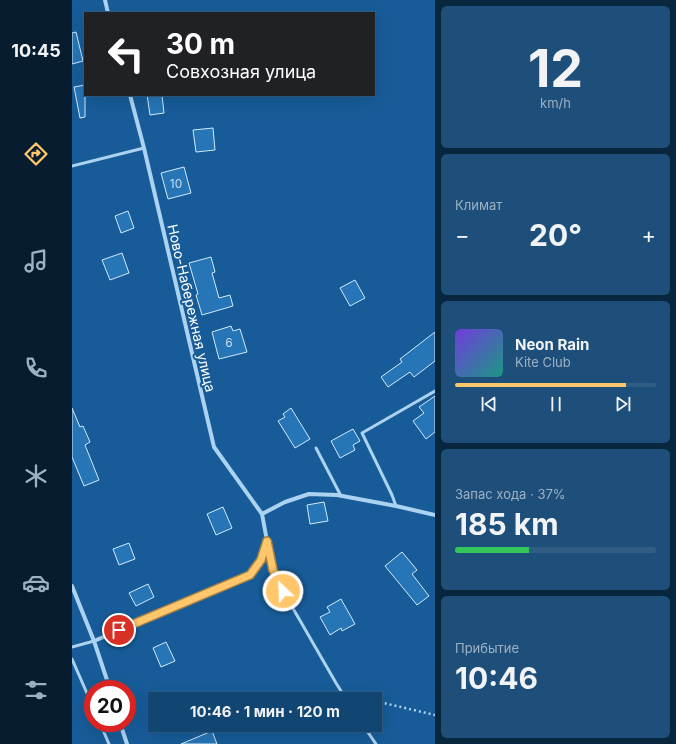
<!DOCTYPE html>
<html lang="ru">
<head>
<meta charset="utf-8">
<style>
  :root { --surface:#114572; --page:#1e4f7a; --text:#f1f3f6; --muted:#9cb1c4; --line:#305d84; --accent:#ffc66b }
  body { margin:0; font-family:Inter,sans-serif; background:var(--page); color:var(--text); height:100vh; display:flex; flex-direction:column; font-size:15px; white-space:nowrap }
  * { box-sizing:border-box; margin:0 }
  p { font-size:13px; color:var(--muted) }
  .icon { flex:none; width:22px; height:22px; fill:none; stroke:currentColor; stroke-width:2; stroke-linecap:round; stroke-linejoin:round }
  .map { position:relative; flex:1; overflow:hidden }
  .details { display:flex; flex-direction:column; gap:6px; padding:6px; background:#09263f; width:241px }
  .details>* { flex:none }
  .guide { position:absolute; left:12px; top:12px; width:291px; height:84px; border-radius:0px; box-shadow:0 4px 16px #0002,0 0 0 1px var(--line); background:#202124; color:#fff; overflow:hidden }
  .speed { position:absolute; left:12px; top:680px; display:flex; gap:8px; font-size:20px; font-weight:700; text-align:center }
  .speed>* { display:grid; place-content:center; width:52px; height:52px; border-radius:50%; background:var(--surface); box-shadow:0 4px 16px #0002,0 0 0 1px var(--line); line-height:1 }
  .speed .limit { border:6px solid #d22; background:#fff; color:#111 }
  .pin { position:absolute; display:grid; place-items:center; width:34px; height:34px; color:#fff; margin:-17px; border:2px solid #fff; border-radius:50%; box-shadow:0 1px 4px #0007 }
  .me { position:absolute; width:44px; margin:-22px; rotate:336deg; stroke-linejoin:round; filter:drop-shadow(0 0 3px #0008) }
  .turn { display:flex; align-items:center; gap:14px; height:84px; padding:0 16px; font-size:18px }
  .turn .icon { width:52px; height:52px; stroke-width:2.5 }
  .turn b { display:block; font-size:28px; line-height:34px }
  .big { font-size:30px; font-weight:700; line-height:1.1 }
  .details .tile { flex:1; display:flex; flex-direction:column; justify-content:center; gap:6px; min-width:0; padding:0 14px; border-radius:6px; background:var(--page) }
  .details .dial { align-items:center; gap:0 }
  .dial b { font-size:52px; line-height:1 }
  .song { display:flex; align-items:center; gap:12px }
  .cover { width:48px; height:48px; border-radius:6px; background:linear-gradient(135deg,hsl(260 70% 55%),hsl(170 70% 35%)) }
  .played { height:4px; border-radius:2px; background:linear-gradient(90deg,var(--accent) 85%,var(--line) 85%) }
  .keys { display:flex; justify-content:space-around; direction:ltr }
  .heat { display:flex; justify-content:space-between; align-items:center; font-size:22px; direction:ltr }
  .charge { height:6px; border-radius:3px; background:linear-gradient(90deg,#34c759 37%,var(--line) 0) }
  .trip { position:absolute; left:76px; top:692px; width:234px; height:40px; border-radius:0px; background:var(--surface); box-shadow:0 4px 16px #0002,0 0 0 1px var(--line); font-weight:700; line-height:40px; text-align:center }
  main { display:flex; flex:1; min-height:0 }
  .dock { display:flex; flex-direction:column; width:72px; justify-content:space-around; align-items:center; background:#071c2e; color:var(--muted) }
  .dock .icon { width:28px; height:28px }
  .dock .on { color:var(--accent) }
  .dock b { font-size:18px; color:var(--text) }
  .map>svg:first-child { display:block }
  .building { fill:#2675b6; stroke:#d2e9fc }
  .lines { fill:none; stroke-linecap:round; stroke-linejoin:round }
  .path { stroke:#abd2f1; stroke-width:2.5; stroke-dasharray:2 3; stroke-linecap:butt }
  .service { stroke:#abd2f1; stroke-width:3 }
  .minor { stroke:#abd2f1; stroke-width:4 }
  .route-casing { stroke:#a68146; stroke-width:10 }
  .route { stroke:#ffc66b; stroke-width:7 }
  .labels { text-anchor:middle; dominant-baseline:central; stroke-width:4; stroke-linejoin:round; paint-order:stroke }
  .number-label { font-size:12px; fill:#c9dced }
  .street-label { font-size:14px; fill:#fff; stroke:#175c98 }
</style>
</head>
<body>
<main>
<nav class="dock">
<b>10:45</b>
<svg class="icon on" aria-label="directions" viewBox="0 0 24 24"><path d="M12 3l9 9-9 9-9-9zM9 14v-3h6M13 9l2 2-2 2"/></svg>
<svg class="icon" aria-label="music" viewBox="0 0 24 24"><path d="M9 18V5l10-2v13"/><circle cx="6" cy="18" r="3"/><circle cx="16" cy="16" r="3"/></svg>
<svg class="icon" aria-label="phone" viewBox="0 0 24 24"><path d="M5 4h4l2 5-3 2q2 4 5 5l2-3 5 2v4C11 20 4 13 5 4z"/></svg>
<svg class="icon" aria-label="climate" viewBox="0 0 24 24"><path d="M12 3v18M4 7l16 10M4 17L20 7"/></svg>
<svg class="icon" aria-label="car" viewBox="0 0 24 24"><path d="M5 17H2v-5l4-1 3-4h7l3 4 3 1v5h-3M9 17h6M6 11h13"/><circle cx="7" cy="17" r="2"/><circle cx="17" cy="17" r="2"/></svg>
<svg class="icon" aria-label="filters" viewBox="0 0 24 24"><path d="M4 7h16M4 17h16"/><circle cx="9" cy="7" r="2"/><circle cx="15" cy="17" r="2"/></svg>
</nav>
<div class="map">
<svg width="363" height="744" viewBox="0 0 363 744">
  <rect width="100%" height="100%" fill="#175c98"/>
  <!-- building -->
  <path class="building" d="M 4,32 L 11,61 L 0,64 L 0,33 Z
    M 13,85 L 13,117 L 8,118 L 2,87 Z
    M 75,95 L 90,95 L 92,113 L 78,115 Z
    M 141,128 L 143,150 L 124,152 L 121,130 Z
    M 112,167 L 119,193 L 96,199 L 89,173 Z
    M 56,211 L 62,228 L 49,233 L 43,216 Z
    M 50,253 L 57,273 L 38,280 L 30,260 Z
    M 139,257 L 143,272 L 140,273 L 147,298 L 158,295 L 161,306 L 130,315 L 124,295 L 126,294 L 117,263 Z
    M 283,280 L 293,298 L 278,306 L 268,288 Z
    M 159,326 L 161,331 L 168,329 L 175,352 L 147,359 L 140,332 Z
    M 363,332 L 363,361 L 342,377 L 338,372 L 316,387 L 309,377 L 330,362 L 328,359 Z
    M 363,396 L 363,432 L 354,439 L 341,421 L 352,413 L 347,407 Z
    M 0,408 L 8,427 L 11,426 L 18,442 L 13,445 L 27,480 L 12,486 L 0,457 Z
    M 219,408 L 238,439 L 223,448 L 206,421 L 213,417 L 211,414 Z
    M 281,429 L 288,441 L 281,445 L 283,450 L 268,458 L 259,441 Z
    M 252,502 L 256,521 L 238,524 L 235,505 Z
    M 151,507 L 160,528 L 144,535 L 135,514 Z
    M 57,543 L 63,559 L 47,565 L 41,549 Z
    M 330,552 L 345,570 L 340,574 L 357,596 L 345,605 L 313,566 Z
    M 76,584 L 82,597 L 64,606 L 57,593 Z
    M 269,599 L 283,624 L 270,631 L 269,628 L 258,635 L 248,617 L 258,612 L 255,607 Z
    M 94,642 L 103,661 L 89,667 L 81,648 Z
    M 140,731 L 145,744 L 109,744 Z"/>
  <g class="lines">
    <!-- path -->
    <path class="path" d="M 281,696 L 295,699
      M 303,701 L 363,715"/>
    <!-- service -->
    <path class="service" d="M 0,166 L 72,148
      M 244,448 L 269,496
      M 324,506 L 320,495 L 290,433 L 363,391
      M 195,543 L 201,570 L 211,591 L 264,683 L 274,699
      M 0,647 L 22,641
      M 0,659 L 21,707
      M 28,723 L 37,744
      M 291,725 L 304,744"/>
    <!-- minor -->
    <path class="minor" d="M 33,0 L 36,13
      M 58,95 L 72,148 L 142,447 L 190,514
      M 0,586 L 22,641 L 38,689
      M 22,641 L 178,575 L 189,560 L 195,541 L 190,514 L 213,502 L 237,494 L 265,495 L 324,506 L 363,515
      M 48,723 L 55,744"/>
  </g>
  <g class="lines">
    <defs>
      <path id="route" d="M 47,630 L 178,575 L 189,560 L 195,541 L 201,570 L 211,591"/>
    </defs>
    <!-- route casing -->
    <use href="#route" class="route-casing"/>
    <!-- route -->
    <use href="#route" class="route"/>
  </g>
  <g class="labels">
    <!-- number labels -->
    <g class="number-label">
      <text x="104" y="183">10</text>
      <text x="157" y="342">6</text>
    </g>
    <!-- street labels -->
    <g class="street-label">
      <text transform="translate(120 308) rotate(77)">Ново-Набережная улица</text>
    </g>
  </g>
</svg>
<div class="speed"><div class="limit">20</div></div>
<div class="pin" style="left:47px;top:630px;background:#d93025"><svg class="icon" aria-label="arrive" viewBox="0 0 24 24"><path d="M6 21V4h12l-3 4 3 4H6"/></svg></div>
<svg class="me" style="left:211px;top:591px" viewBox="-20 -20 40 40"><circle r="17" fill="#ffc66b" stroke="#fff" stroke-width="3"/><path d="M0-11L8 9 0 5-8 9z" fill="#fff"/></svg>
<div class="trip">10:46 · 1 мин · 120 m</div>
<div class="guide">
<div class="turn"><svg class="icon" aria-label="left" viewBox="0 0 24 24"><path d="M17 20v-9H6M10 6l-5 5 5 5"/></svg><div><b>30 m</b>Совхозная улица</div></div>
</div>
</div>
<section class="details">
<div class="tile dial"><b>12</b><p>km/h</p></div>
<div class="tile"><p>Климат</p>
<div class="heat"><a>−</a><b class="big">20°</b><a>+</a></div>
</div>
<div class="tile">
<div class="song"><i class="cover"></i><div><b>Neon Rain</b><p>Kite Club</p></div></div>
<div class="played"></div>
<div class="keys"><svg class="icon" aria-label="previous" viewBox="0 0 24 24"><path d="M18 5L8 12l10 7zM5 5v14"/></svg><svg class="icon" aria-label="pause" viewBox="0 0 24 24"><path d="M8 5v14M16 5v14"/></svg><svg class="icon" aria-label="next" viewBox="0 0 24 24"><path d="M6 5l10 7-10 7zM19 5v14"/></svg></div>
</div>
<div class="tile"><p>Запас хода · 37%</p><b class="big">185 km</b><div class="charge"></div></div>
<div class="tile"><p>Прибытие</p><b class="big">10:46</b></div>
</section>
</main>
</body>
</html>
